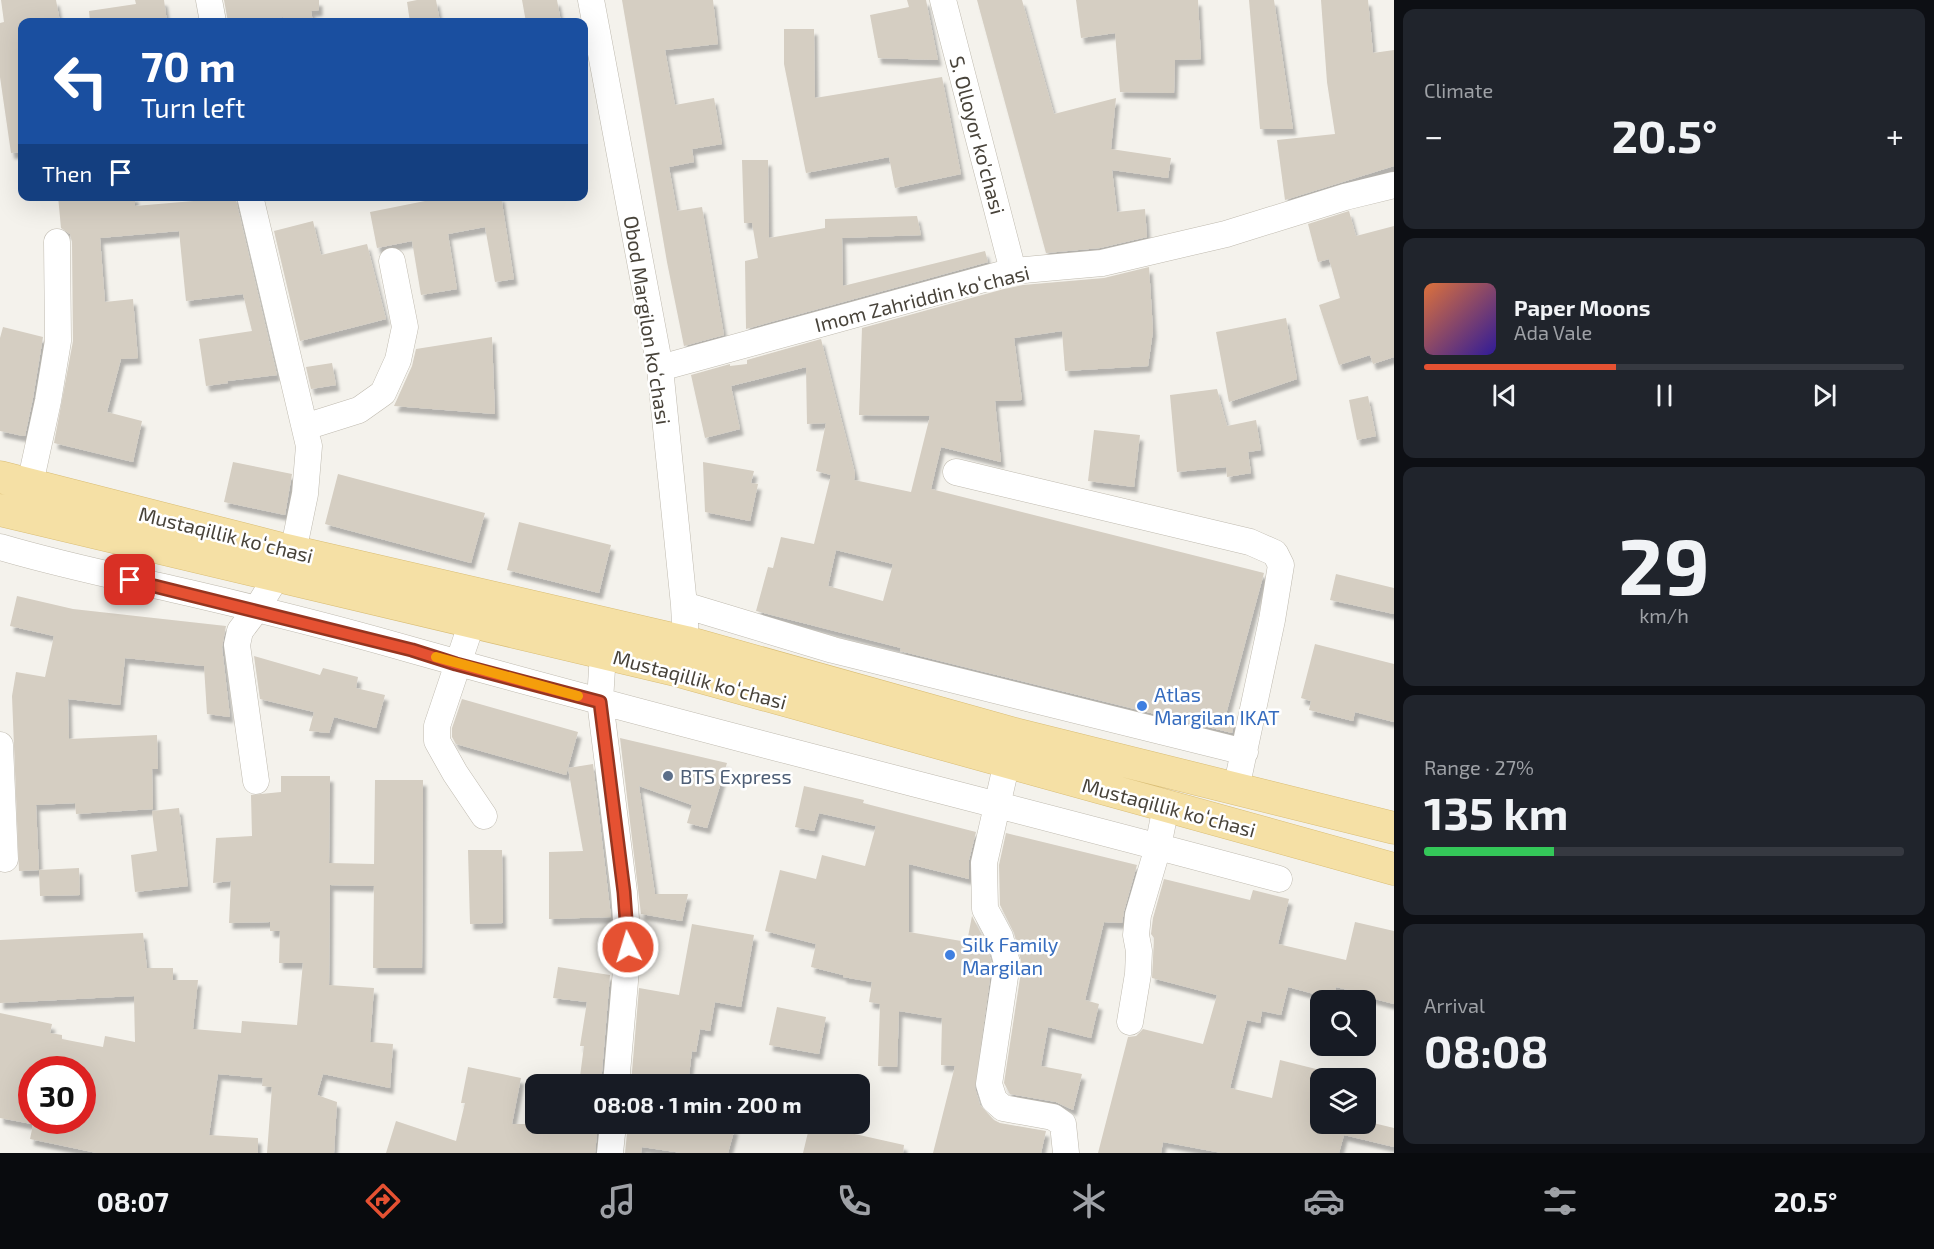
<!DOCTYPE html>
<html lang="en">
<head>
<meta charset="utf-8">
<style>
  :root { --surface:#171b24; --page:#20242c; --text:#f1f3f6; --muted:#9ea1a6; --line:#363941; --accent:#e55132 }
  body { margin:0; font-family:"Exo 2",sans-serif; background:var(--page); color:var(--text); height:100vh; display:flex; flex-direction:column; font-size:22px; white-space:nowrap }
  * { box-sizing:border-box; margin:0 }
  p { font-size:20px; color:var(--muted) }
  .icon { flex:none; width:33px; height:33px; fill:none; stroke:currentColor; stroke-width:2; stroke-linecap:round; stroke-linejoin:round }
  .map { position:relative; flex:1; overflow:hidden }
  .side { display:flex; flex-direction:column; gap:9px; padding:9px; background:#0d0f14; width:540px }
  .side>* { flex:none }
  .top-card { position:absolute; left:18px; top:18px; width:570px; height:183px; border-radius:12px; box-shadow:0 6px 24px #0002; background:#1a4fa0; color:#fff; overflow:hidden }
  .buttons { position:absolute; left:1310px; top:990px; display:grid; gap:12px }
  .buttons a { display:grid; place-items:center; width:66px; height:66px; border-radius:12px; background:var(--surface); box-shadow:0 6px 24px #0002; font-size:30px }
  .speed { position:absolute; left:18px; top:1056px; display:flex; gap:12px; font-size:30px; font-weight:700; text-align:center }
  .speed>* { display:grid; place-content:center; width:78px; height:78px; border-radius:50%; background:var(--surface); box-shadow:0 6px 24px #0002; line-height:1 }
  .speed .limit { border:9px solid #d22; background:#fff; color:#111 }
  .pin { position:absolute; display:grid; place-items:center; width:51px; height:51px; color:#fff; margin:-26px; border-radius:12px; box-shadow:0 3px 9px #0006 }
  .me { position:absolute; width:66px; margin:-33px; rotate:355deg; stroke-linejoin:round; filter:drop-shadow(0 0 4px #0008) }
  .turn { display:flex; align-items:center; gap:21px; height:126px; padding:0 24px; font-size:27px }
  .turn .icon { width:78px; height:78px; stroke-width:2.5 }
  .turn b { display:block; font-size:42px; line-height:51px }
  .then { display:flex; align-items:center; height:57px; padding:0 24px; background:#0003; gap:12px; font-size:22px }
  .big { font-size:45px; font-weight:700; line-height:1.1 }
  .side .widget { flex:1; display:flex; flex-direction:column; justify-content:center; gap:9px; min-width:0; padding:0 21px; border-radius:12px; background:var(--page) }
  .side .dial { align-items:center; gap:0 }
  .dial b { font-size:78px; line-height:1 }
  .song { display:flex; align-items:center; gap:18px }
  .cover { width:72px; height:72px; border-radius:9px; background:linear-gradient(135deg,hsl(20 70% 55%),hsl(250 70% 35%)) }
  .played { height:6px; border-radius:3px; background:linear-gradient(90deg,var(--accent) 40%,var(--line) 40%) }
  .keys { display:flex; justify-content:space-around; direction:ltr }
  .heat { display:flex; justify-content:space-between; align-items:center; font-size:33px; direction:ltr }
  .charge { height:9px; border-radius:4px; background:linear-gradient(90deg,#34c759 27%,var(--line) 0) }
  .trip { position:absolute; left:525px; top:1074px; width:345px; height:60px; border-radius:12px; background:var(--surface); box-shadow:0 6px 24px #0002; font-weight:700; line-height:60px; text-align:center }
  .tab-bar { display:flex; height:96px; justify-content:space-around; align-items:center; background:#090b0e; color:var(--muted) }
  .tab-bar .icon { width:42px; height:42px }
  .tab-bar .active { color:var(--accent) }
  .tab-bar b { font-size:27px; color:var(--text) }
  main { display:flex; flex:1; min-height:0 }
  .map>svg:first-child { display:block }
  .building { fill:#d5cec2; fill-rule:evenodd; filter:url(#shadow) }
  .lines { fill:none; stroke-linecap:round; stroke-linejoin:round }
  .minor-casing { stroke:#bfbaaf; stroke-width:27 }
  .major-casing { stroke:#d9bd75; stroke-width:33 }
  .minor { stroke:#fff; stroke-width:26 }
  .major { stroke:#f5e0a5; stroke-width:32 }
  .route-casing { stroke:#953520; stroke-width:15 }
  .route { stroke:#e55132; stroke-width:10 }
  .slow { stroke:#f59e0b; stroke-width:10 }
  .shop-dot { fill:#3f7fe0; stroke:#fff; stroke-width:2 }
  .service-dot { fill:#5c6f8a; stroke:#fff; stroke-width:2 }
  .labels { text-anchor:middle; dominant-baseline:central; stroke-width:5; stroke-linejoin:round; paint-order:stroke }
  .street-label { font-size:20px; fill:#48433a; stroke:#fff }
  .shop-label { font-size:20px; fill:#366cbe; stroke:#fff; text-anchor:start }
  .service-label { font-size:20px; fill:#4e5e75; stroke:#fff; text-anchor:start }
</style>
</head>
<body>
<main>
<div class="map">
<svg width="1394" height="1153" viewBox="0 0 1394 1153">
  <defs>
    <filter id="shadow"><feDropShadow dx="3.5" dy="6" stdDeviation="1.5" flood-color="#0004"/></filter>
  </defs>
  <rect width="100%" height="100%" fill="#f4f2ec"/>
  <!-- building -->
  <path class="building" d="M 1,0 L 56,0 L 60,22 L 22,22 L 22,152 L 11,153 L 0,77 L 0,23 L 4,22 Z
    M 135,0 L 164,0 L 167,22 L 90,22 L 89,11 L 136,4 Z
    M 224,0 L 319,0 L 319,10 L 311,11 L 313,22 L 284,22 L 283,17 L 251,22 L 228,22 Z
    M 417,0 L 436,0 L 440,22 L 410,22 L 407,2 Z
    M 522,0 L 557,0 L 561,22 L 526,22 Z
    M 622,0 L 713,0 L 718,44 L 665,50 L 675,105 L 714,98 L 722,144 L 692,149 L 694,162 L 669,167 L 677,211 L 702,207 L 724,335 L 684,346 L 667,262 Z
    M 907,0 L 926,0 L 938,60 L 878,58 L 870,15 L 909,7 Z
    M 977,0 L 1022,0 L 1054,114 L 1116,98 L 1111,149 L 1171,158 L 1168,178 L 1112,170 L 1117,212 L 1145,209 L 1147,237 L 1100,248 L 1046,253 Z
    M 1076,0 L 1198,0 L 1201,59 L 1175,60 L 1174,93 L 1120,92 L 1115,33 L 1081,38 Z
    M 1249,0 L 1274,0 L 1293,129 L 1260,129 Z
    M 1321,0 L 1368,0 L 1373,53 L 1394,50 L 1394,166 L 1285,200 L 1277,140 L 1335,134 L 1327,82 Z
    M 784,29 L 814,29 L 815,98 L 942,77 L 961,174 L 895,188 L 889,157 L 806,173 L 784,64 Z
    M 742,160 L 768,160 L 769,238 L 825,228 L 825,219 L 917,216 L 921,235 L 842,238 L 843,286 L 985,251 L 988,262 L 746,329 L 745,261 L 758,258 L 752,223 L 744,223 Z
    M 58,196 L 135,196 L 135,206 L 217,199 L 217,196 L 235,196 L 277,375 L 227,381 L 228,383 L 206,386 L 199,339 L 252,331 L 243,294 L 186,301 L 179,231 L 100,238 L 105,302 L 133,299 L 138,358 L 121,359 L 107,412 L 142,421 L 133,462 L 54,443 L 73,341 L 72,242 L 70,234 L 61,228 Z
    M 424,196 L 501,196 L 514,279 L 495,282 L 485,227 L 448,234 L 457,289 L 421,295 L 412,241 L 377,248 L 370,212 L 425,201 Z
    M 1349,211 L 1356,236 L 1394,226 L 1394,357 L 1373,364 L 1370,355 L 1339,365 L 1319,305 L 1340,298 L 1329,259 L 1318,262 L 1308,224 Z
    M 313,221 L 321,255 L 367,244 L 386,319 L 300,341 L 274,231 Z
    M 1149,267 L 1153,331 L 1148,366 L 1065,371 L 1062,331 L 1014,338 L 1022,400 L 995,401 L 1001,462 L 941,447 L 931,489 L 1264,573 L 1225,718 L 1235,720 L 1232,733 L 900,651 L 901,648 L 756,611 L 768,567 L 773,568 L 781,537 L 814,544 L 831,475 L 816,471 L 826,423 L 807,424 L 806,367 L 731,386 L 740,429 L 705,438 L 691,375 L 730,364 L 730,366 L 747,364 L 747,360 L 821,339 L 855,473 L 854,480 L 911,492 L 930,416 L 859,415 L 862,328 L 1004,289 L 1023,285 L 1104,278 ZM 836,550 L 893,564 L 883,601 L 828,586 Z
    M 1286,318 L 1297,379 L 1229,402 L 1216,332 Z
    M 3,327 L 43,337 L 33,398 L 25,436 L 23,436 L 0,431 L 0,338 Z
    M 492,337 L 495,414 L 394,406 L 412,366 L 416,349 Z
    M 332,363 L 336,385 L 311,389 L 306,367 Z
    M 1217,389 L 1227,426 L 1256,420 L 1261,450 L 1248,452 L 1251,473 L 1227,477 L 1226,467 L 1177,472 L 1170,395 Z
    M 1368,396 L 1376,436 L 1357,440 L 1349,400 Z
    M 1094,430 L 1140,435 L 1134,487 L 1088,481 Z
    M 233,462 L 292,474 L 285,515 L 224,502 Z
    M 703,462 L 754,471 L 751,483 L 758,484 L 750,521 L 705,512 Z
    M 338,474 L 485,513 L 471,563 L 325,524 Z
    M 519,522 L 611,545 L 599,593 L 507,570 Z
    M 1336,574 L 1394,588 L 1394,614 L 1330,600 Z
    M 17,596 L 73,609 L 226,626 L 222,647 L 230,717 L 207,714 L 204,666 L 125,658 L 120,705 L 68,699 L 69,739 L 157,735 L 158,769 L 152,769 L 153,809 L 76,814 L 75,803 L 36,805 L 39,870 L 19,871 L 12,696 L 16,672 L 45,677 L 54,636 L 10,626 Z
    M 1315,644 L 1394,664 L 1394,722 L 1355,712 L 1353,721 L 1309,710 L 1311,701 L 1301,698 Z
    M 254,656 L 320,675 L 323,668 L 358,677 L 356,688 L 385,695 L 376,728 L 334,717 L 329,733 L 309,731 L 314,712 L 260,699 Z
    M 462,699 L 578,732 L 566,775 L 456,744 L 452,737 L 452,728 Z
    M 620,738 L 727,763 L 707,828 L 687,823 L 692,805 L 639,786 L 655,894 L 688,894 L 682,921 L 641,914 Z
    M 593,764 L 611,917 L 549,919 L 549,852 L 583,851 L 568,768 Z
    M 281,776 L 330,776 L 329,863 L 374,864 L 375,780 L 423,780 L 422,968 L 373,968 L 374,886 L 330,885 L 329,985 L 374,988 L 370,1042 L 393,1044 L 390,1088 L 323,1074 L 317,1095 L 337,1102 L 334,1153 L 267,1153 L 272,1087 L 262,1086 L 263,1078 L 218,1074 L 209,1135 L 258,1138 L 258,1153 L 97,1153 L 30,1139 L 34,1120 L 82,1120 L 82,1070 L 32,1070 L 32,1124 L 0,1118 L 0,1013 L 52,1024 L 50,1033 L 62,1035 L 62,1039 L 103,1047 L 105,1036 L 135,1042 L 134,996 L 0,1003 L 0,940 L 143,933 L 147,968 L 173,968 L 173,980 L 198,980 L 193,1029 L 241,1033 L 242,1021 L 297,1025 L 303,963 L 279,963 L 280,931 L 270,931 L 270,922 L 229,923 L 231,881 L 213,883 L 216,838 L 252,836 L 251,795 L 281,792 Z
    M 804,786 L 864,800 L 863,803 L 976,832 L 969,860 L 969,879 L 909,864 L 909,932 L 967,942 L 972,916 L 986,943 L 992,964 L 975,1088 L 980,1105 L 994,1120 L 1000,1123 L 1046,1131 L 1041,1153 L 933,1153 L 955,1066 L 941,1065 L 942,1018 L 899,1011 L 897,1067 L 878,1066 L 880,1004 L 869,1002 L 872,982 L 843,977 L 843,975 L 811,967 L 816,944 L 765,931 L 780,870 L 816,879 L 822,855 L 865,866 L 876,826 L 819,813 L 814,831 L 795,827 Z
    M 179,808 L 188,886 L 135,892 L 131,855 L 157,851 L 152,811 Z
    M 1006,833 L 1137,865 L 1124,911 L 1122,923 L 1104,922 L 1085,1000 L 1099,1004 L 1091,1038 L 1048,1027 L 1041,1066 L 1082,1074 L 1073,1110 L 1056,1102 L 1010,1094 L 1004,1083 L 1022,965 L 1014,933 L 1000,905 L 999,865 Z
    M 468,850 L 502,850 L 503,923 L 470,924 Z
    M 79,868 L 80,895 L 40,896 L 39,870 Z
    M 1164,879 L 1250,900 L 1253,890 L 1289,899 L 1278,944 L 1346,960 L 1355,922 L 1394,931 L 1394,1004 L 1371,998 L 1372,996 L 1336,987 L 1333,999 L 1288,987 L 1281,1015 L 1262,1011 L 1260,1023 L 1247,1020 L 1230,1088 L 1272,1098 L 1280,1060 L 1320,1070 L 1320,1124 L 1365,1124 L 1365,1121 L 1394,1128 L 1394,1147 L 1344,1135 L 1339,1153 L 1222,1153 L 1163,1142 L 1161,1153 L 1098,1153 L 1128,1037 L 1136,1036 L 1143,1029 L 1203,1044 L 1217,995 L 1152,978 L 1154,938 L 1151,934 L 1153,918 Z
    M 692,924 L 754,935 L 741,1007 L 715,1002 L 710,1031 L 700,1029 L 696,1052 L 692,1051 L 688,1084 L 631,1084 L 639,988 L 679,995 Z
    M 558,967 L 610,975 L 601,1084 L 579,1084 L 584,1046 L 580,1046 L 587,1002 L 553,998 Z
    M 777,1007 L 826,1017 L 819,1054 L 769,1045 Z
    M 468,1067 L 521,1078 L 512,1124 L 598,1124 L 595,1153 L 386,1153 L 396,1121 L 456,1141 L 465,1103 L 461,1103 Z
    M 628,1124 L 709,1124 L 735,1128 L 728,1153 L 682,1153 L 642,1147 L 641,1153 L 625,1153 Z
    M 810,1124 L 904,1145 L 903,1153 L 803,1153 Z"/>
  <g class="lines">
    <defs>
      <path id="minor" d="M 209,0 L 213,22
        M 591,0 L 660,368 L 684,605 L 686,642 L 682,659
        M 943,0 L 1013,271
        M 250,196 L 309,446 L 305,494 L 293,552
        M 660,368 L 1013,271 L 1102,263 L 1226,234 L 1345,197 L 1394,185
        M 305,427 L 359,410 L 383,393 L 398,360 L 405,327 L 392,261
        M 956,472 L 1250,542 L 1275,553 L 1281,565 L 1272,620 L 1236,789
        M 30,484 L 48,401 L 58,341 L 57,242
        M 0,547 C 64,566 129,579 194,594 C 267,611 340,629 412,650 C 700,731 990,801 1279,879
        M 684,605 L 833,650 L 1245,752
        M 472,622 L 437,726 L 437,741 L 455,773 L 484,816
        M 603,653 L 600,701 L 624,892 L 628,947 L 616,1084
        M 0,745 L 5,859
        M 1007,762 L 984,863 L 985,909 L 1000,937 L 1007,963 L 989,1084 L 994,1100 L 1003,1108 L 1053,1117 L 1063,1124 L 1066,1153
        M 256,781 L 237,645 L 240,631 L 256,610 L 277,576
        M 1130,1022 L 1138,974 L 1139,951 L 1136,935 L 1138,915 L 1158,847 L 1166,806
        M 610,1153 L 613,1124"/>
      <path id="major" d="M 0,477 L 278,548 L 686,642 L 1015,734 L 1394,828
        M 0,510 L 679,671 L 1394,869"/>
    </defs>
    <!-- minor casing -->
    <use href="#minor" class="minor-casing"/>
    <!-- major casing -->
    <use href="#major" class="major-casing"/>
    <!-- minor -->
    <use href="#minor" class="minor"/>
    <!-- major -->
    <use href="#major" class="major"/>
  </g>
  <g class="lines">
    <defs>
      <path id="route" d="M 130,580 L 412,650 L 456,664 L 600,702 L 624,892 L 628,947"/>
    </defs>
    <!-- route casing -->
    <use href="#route" class="route-casing"/>
    <!-- route -->
    <use href="#route" class="route"/>
    <!-- slow -->
    <path class="slow" d="M 436,657 L 578,696"/>
  </g>
  <!-- markers -->
  <g class="shop-dot">
    <circle cx="1142" cy="706" r="6"/>
    <circle cx="950" cy="955" r="6"/>
  </g>
  <circle class="service-dot" cx="668" cy="776" r="6"/>
  <g class="labels">
    <!-- street labels -->
    <g class="street-label">
      <text transform="translate(978 135) rotate(75)">S. Olloyor ko'chasi</text>
      <text transform="translate(922 298) rotate(-14)">Imom Zahriddin koʻchasi</text>
      <text transform="translate(648 320) rotate(81)">Obod Margilon koʻchasi</text>
      <text transform="translate(226 534) rotate(14)">Mustaqillik koʻchasi</text>
      <text transform="translate(700 679) rotate(15)">Mustaqillik koʻchasi</text>
      <text transform="translate(1169 807) rotate(15)">Mustaqillik koʻchasi</text>
    </g>
    <!-- shop labels -->
    <g class="shop-label">
      <text x="1154" y="694">Atlas<tspan x="1154" dy="23">Margilan IKAT</tspan></text>
      <text x="962" y="944">Silk Family<tspan x="962" dy="23">Margilan</tspan></text>
    </g>
    <!-- service labels -->
    <g class="service-label">
      <text x="680" y="776">BTS Express</text>
    </g>
  </g>
</svg>
<div class="buttons">
<a><svg class="icon" aria-label="search" viewBox="0 0 24 24"><circle cx="10" cy="10" r="6"/><path d="M15 15l6 6"/></svg></a>
<a><svg class="icon" aria-label="layers" viewBox="0 0 24 24"><path d="M12 4l9 5-9 5-9-5zM3 14l9 5 9-5"/></svg></a>
</div>
<div class="speed"><div class="limit">30</div></div>
<div class="pin" style="left:130px;top:580px;background:#d93025"><svg class="icon" aria-label="arrive" viewBox="0 0 24 24"><path d="M6 21V4h12l-3 4 3 4H6"/></svg></div>
<svg class="me" style="left:628px;top:947px" viewBox="-20 -20 40 40"><circle r="17" fill="#e55132" stroke="#fff" stroke-width="3"/><path d="M0-11L8 9 0 5-8 9z" fill="#fff"/></svg>
<div class="trip">08:08 · 1 min · 200 m</div>
<div class="top-card">
<div class="turn"><svg class="icon" aria-label="left" viewBox="0 0 24 24"><path d="M17 20v-9H6M10 6l-5 5 5 5"/></svg><div><b>70 m</b>Turn left</div></div>
<div class="then">Then<svg class="icon" aria-label="arrive" viewBox="0 0 24 24"><path d="M6 21V4h12l-3 4 3 4H6"/></svg></div>
</div>
</div>
<section class="side">
<div class="widget"><p>Climate</p>
<div class="heat"><a>−</a><b class="big">20.5°</b><a>+</a></div>
</div>
<div class="widget">
<div class="song"><i class="cover"></i><div><b>Paper Moons</b><p>Ada Vale</p></div></div>
<div class="played"></div>
<div class="keys"><svg class="icon" aria-label="previous" viewBox="0 0 24 24"><path d="M18 5L8 12l10 7zM5 5v14"/></svg><svg class="icon" aria-label="pause" viewBox="0 0 24 24"><path d="M8 5v14M16 5v14"/></svg><svg class="icon" aria-label="next" viewBox="0 0 24 24"><path d="M6 5l10 7-10 7zM19 5v14"/></svg></div>
</div>
<div class="widget dial"><b>29</b><p>km/h</p></div>
<div class="widget"><p>Range · 27%</p><b class="big">135 km</b><div class="charge"></div></div>
<div class="widget"><p>Arrival</p><b class="big">08:08</b></div>
</section>
</main>
<nav class="tab-bar">
<b>08:07</b>
<svg class="icon active" aria-label="directions" viewBox="0 0 24 24"><path d="M12 3l9 9-9 9-9-9zM9 14v-3h6M13 9l2 2-2 2"/></svg>
<svg class="icon" aria-label="music" viewBox="0 0 24 24"><path d="M9 18V5l10-2v13"/><circle cx="6" cy="18" r="3"/><circle cx="16" cy="16" r="3"/></svg>
<svg class="icon" aria-label="phone" viewBox="0 0 24 24"><path d="M5 4h4l2 5-3 2q2 4 5 5l2-3 5 2v4C11 20 4 13 5 4z"/></svg>
<svg class="icon" aria-label="climate" viewBox="0 0 24 24"><path d="M12 3v18M4 7l16 10M4 17L20 7"/></svg>
<svg class="icon" aria-label="car" viewBox="0 0 24 24"><path d="M5 17H2v-5l4-1 3-4h7l3 4 3 1v5h-3M9 17h6M6 11h13"/><circle cx="7" cy="17" r="2"/><circle cx="17" cy="17" r="2"/></svg>
<svg class="icon" aria-label="filters" viewBox="0 0 24 24"><path d="M4 7h16M4 17h16"/><circle cx="9" cy="7" r="2"/><circle cx="15" cy="17" r="2"/></svg>
<b>20.5°</b>
</nav>
</body>
</html>
